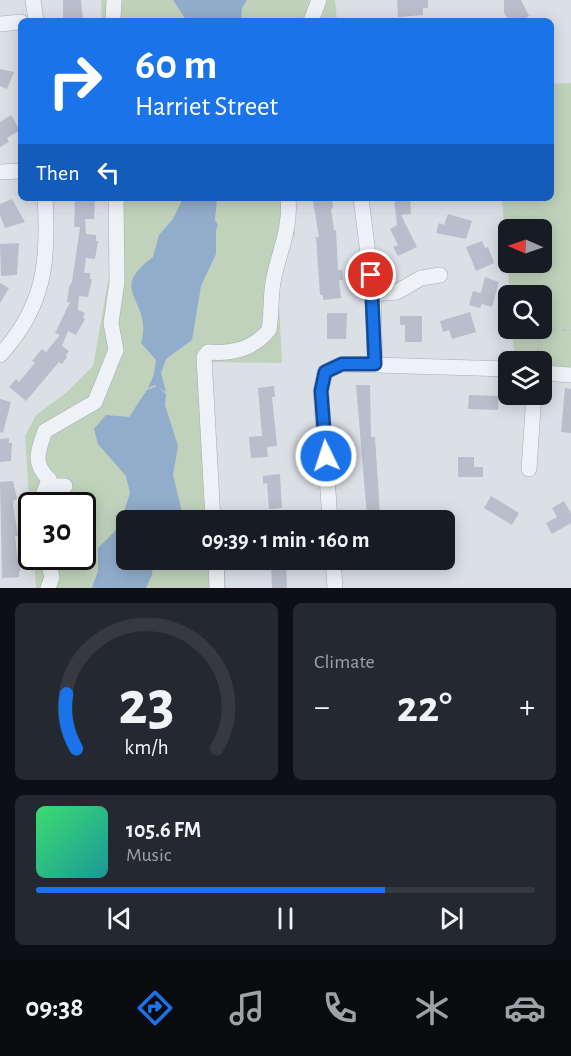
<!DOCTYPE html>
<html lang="en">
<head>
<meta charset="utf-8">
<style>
  :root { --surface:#171b24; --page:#242831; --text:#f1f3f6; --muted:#9ea1a6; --line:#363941; --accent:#1a73e8 }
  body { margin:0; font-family:"Alegreya Sans",sans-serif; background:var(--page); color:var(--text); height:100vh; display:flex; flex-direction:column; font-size:22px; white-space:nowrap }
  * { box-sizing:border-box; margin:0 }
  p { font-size:20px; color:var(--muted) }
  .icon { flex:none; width:33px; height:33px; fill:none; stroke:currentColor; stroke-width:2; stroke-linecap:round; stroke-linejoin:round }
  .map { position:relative; height:588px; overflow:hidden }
  .panel { display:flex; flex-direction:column; gap:15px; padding:15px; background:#0d0f14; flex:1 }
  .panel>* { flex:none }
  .top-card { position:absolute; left:18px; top:18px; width:536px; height:183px; border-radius:9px; box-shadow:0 3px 15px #0003; background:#1a73e8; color:#fff; overflow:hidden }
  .needle { width:39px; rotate:272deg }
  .fabs { position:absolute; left:498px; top:219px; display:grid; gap:12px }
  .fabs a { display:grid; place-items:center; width:54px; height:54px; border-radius:9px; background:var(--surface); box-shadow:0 3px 15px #0003; font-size:30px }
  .speed { position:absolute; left:18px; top:492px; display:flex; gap:12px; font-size:30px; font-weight:700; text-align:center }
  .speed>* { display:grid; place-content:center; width:78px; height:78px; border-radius:50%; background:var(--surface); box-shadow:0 3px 15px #0003; line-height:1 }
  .speed .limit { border:3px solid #111; border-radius:9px; background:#fff; color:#111 }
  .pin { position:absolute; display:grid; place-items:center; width:51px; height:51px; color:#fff; margin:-26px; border:3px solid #fff; border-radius:50%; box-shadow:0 2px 6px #0007 }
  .me { position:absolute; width:66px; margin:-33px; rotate:356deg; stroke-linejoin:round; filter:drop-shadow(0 0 4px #0008) }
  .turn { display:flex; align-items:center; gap:21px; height:126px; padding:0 18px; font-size:27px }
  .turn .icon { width:78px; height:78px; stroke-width:2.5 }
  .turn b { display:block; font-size:42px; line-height:51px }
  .then { display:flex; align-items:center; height:57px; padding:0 18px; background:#0003; gap:12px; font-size:22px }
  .big { font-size:45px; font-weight:700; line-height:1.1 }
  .panel .card { flex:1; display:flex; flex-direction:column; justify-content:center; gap:9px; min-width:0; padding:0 21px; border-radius:9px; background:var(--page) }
  .panel .dial { align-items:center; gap:0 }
  .dial svg { height:156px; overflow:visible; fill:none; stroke:var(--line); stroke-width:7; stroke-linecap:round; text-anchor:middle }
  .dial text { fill:var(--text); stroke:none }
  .song { display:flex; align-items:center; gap:18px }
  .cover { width:72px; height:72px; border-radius:9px; background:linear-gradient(135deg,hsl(140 70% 55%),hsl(180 70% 35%)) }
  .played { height:6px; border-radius:3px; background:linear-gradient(90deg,var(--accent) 70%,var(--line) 70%) }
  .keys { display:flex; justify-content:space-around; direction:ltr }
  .heat { display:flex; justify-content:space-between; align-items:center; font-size:33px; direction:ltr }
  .panel .tiles { flex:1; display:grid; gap:15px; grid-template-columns:1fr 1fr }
  .card:last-child { grid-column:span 2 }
  .trip { position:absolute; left:116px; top:510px; width:339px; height:60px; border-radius:9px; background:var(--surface); box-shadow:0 3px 15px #0003; font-weight:700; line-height:60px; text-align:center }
  .dock { display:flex; height:96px; justify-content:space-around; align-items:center; background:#090b0e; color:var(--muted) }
  .dock .icon { width:42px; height:42px }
  .dock .active { color:var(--accent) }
  .dock b { font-size:27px; color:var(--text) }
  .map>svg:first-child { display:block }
  .green { fill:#c0d2bc; fill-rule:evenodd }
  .water { fill:#92accb }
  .building { fill:#b8becb }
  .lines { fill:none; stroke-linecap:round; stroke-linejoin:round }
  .minor-casing { stroke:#a4aab5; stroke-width:16 }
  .path { stroke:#b9bec6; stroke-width:1.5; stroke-dasharray:4.5 4.5; stroke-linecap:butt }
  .minor { stroke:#eef1f5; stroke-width:15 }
  .route-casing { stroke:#114b97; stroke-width:15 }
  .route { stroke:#1a73e8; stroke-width:10 }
</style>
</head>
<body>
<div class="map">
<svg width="571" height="588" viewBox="0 0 571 588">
  <rect width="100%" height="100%" fill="#dbe0e7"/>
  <!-- green -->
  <path class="green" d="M 101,0 L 335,0 L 337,21 L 102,21 Z
    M 571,83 L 571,368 L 542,367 L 542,362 L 515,361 L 512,329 L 542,328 L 542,296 L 510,295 L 502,198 L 550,198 L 551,84 ZM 508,230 L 542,230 L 542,262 L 508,262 Z
    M 110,198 L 290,198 L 295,234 L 277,266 L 282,363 L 210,362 L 221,520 L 126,520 L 126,560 L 224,560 L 226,588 L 36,588 L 34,557 L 82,556 L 82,506 L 32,506 L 31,528 L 25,436 L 36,415 L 67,392 L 93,366 L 112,259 Z"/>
  <!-- water -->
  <path class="water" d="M 173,0 L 247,0 L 242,8 L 241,21 L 187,21 Z
    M 183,198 L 217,198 L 215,220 L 218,225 L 216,230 L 216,254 L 201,286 L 192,340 L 166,359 L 161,373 L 166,392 L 155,385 L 148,388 L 154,374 L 156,360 L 141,343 C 154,299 105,292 153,257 L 159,235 L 173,219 Z
    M 157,386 L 166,394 L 165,405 L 178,446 L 173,475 L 182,512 L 177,520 L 126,520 L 126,560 L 153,560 L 152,575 L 146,588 L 92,588 L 98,571 L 98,548 L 119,527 L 130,493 L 126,476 L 98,444 L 94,429 L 106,415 L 129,417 L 147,390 Z"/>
  <!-- building -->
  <path class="building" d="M 63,0 L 81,0 L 83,21 L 63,21 Z
    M 397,0 L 428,0 L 428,8 L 423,8 L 423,15 L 398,17 Z
    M 504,0 L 521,0 L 529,16 L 521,21 L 510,21 L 504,13 Z
    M 0,69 L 14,72 L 7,89 L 0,86 Z
    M 11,115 L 20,130 L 7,138 L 9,142 L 0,147 L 0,122 Z
    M 75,198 L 95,200 L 94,219 L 85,219 L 86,234 L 96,235 L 96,241 L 98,241 L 95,259 L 86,258 L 84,273 L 90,273 L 90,279 L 92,279 L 88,297 L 79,296 L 78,310 L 85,313 L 83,318 L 85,319 L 76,335 L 68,331 L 62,346 L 69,351 L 66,355 L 67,357 L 62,364 L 59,362 L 26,401 L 9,387 L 16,379 L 19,382 L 35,363 L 32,361 L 42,349 L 46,352 L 60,335 L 55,333 L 70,302 L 67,302 L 69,287 L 72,282 L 80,227 L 74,227 Z
    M 332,198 L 333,208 L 331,209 L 334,230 L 336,230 L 338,270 L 342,270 L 343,280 L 339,280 L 341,298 L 323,300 L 323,295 L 320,295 L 316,237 L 319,237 L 313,201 Z
    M 394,198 L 410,198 L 411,214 L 401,215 L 417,247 L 398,256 L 393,247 L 398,245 L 390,229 L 397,225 Z
    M 12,199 L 25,222 L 5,228 L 0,215 L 0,204 Z
    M 448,214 L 472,221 L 466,239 L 436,233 L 439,223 L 444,225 Z
    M 482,241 L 485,248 L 488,247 L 494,263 L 476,271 L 466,247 Z
    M 19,243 L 17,275 L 1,276 L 0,244 Z
    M 485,277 L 499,282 L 492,307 L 482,304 L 480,308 L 469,305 L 473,291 L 481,293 Z
    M 0,283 L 9,288 L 0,303 Z
    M 470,312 L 476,332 L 452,339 L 449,330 L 443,332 L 440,321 Z
    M 327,313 L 347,313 L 346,339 L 327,339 Z
    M 400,316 L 422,316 L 422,342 L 405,342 L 405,325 L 400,325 Z
    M 356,385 L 370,385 L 371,437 L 375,437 L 380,515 L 367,516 Z
    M 274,386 L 275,397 L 272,397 L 277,446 L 267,447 L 268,457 L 251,458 L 249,437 L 262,436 L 258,388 Z
    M 565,388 L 571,389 L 571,433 L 561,432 Z
    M 469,395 L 499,396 L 498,410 L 468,409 Z
    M 0,399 L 11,402 L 3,433 L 0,432 Z
    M 9,438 L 9,443 L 12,443 L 11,461 L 0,462 L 0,439 Z
    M 458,457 L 474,457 L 474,467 L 483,467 L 483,477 L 458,477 Z
    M 280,474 L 282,508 L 269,509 L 267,483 L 263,484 L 263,476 Z
    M 13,481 L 17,499 L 14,500 L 13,505 L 18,536 L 15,536 L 17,553 L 21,571 L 19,571 L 19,577 L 2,578 L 0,482 Z
    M 491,496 L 519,513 L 512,525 L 484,508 Z
    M 564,501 L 571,513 L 571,523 L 552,534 L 546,523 L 557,517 L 552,508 Z
    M 271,565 L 286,565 L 287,588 L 272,588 Z"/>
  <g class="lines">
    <defs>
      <path id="minor" d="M 33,0 L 36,21
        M 113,21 L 114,0
        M 311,21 L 319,0
        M 0,24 L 21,22
        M 0,172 L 21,171
        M 361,198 L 373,294 L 375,364
        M 373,294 L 397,292 L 421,278 L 440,275
        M 0,355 C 45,306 49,261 45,198
        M 542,373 L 571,375
        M 529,469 L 534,394
        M 49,486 L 65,486
        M 39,506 L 49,479 C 32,463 38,451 45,431 L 95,402 L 116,350 L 111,323 L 117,282 L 116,198
        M 213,520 L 204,357 L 208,352 C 233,354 253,349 269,330 C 272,313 270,294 274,277 C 280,250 291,227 288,198
        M 330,520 L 321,391 L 325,372 L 342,364 L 508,369
        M 47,556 L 52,577 L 48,588
        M 216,560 L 217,588
        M 333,560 L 335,588"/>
    </defs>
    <!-- minor casing -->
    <use href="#minor" class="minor-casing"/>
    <!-- path -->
    <path class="path" d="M 517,359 L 536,359 L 538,357 L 539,329 L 571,330"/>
    <!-- minor -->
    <use href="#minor" class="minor"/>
  </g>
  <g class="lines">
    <defs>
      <path id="route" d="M 326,456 L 321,391 L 325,372 L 342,364 L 375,364 L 371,275"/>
    </defs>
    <!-- route casing -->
    <use href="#route" class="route-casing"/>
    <!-- route -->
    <use href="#route" class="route"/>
  </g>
</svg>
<div class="fabs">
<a><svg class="needle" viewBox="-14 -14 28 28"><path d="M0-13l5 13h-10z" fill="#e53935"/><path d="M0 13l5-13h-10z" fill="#9ea1a6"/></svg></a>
<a><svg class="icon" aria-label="search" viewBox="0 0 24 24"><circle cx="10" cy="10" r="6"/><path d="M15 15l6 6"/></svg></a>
<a><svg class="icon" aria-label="layers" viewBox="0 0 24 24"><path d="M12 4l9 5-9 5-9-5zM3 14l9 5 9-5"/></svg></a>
</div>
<div class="speed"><div class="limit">30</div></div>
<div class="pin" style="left:371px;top:275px;background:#d93025"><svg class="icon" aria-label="arrive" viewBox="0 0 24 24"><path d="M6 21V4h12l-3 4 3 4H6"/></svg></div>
<svg class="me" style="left:326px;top:456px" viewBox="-20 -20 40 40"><circle r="17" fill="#1a73e8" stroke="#fff" stroke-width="3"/><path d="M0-11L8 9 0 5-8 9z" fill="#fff"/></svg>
<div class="trip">09:39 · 1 min · 160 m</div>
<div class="top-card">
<div class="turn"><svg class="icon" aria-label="right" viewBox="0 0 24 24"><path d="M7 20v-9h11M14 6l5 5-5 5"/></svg><div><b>60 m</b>Harriet Street</div></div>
<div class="then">Then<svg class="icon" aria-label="left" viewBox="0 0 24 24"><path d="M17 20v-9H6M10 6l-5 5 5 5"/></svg></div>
</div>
</div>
<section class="panel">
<div class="tiles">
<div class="card dial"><svg viewBox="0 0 100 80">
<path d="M14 69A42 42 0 1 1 86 69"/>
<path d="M14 69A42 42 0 0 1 9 41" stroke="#1a73e8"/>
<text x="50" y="56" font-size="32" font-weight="700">23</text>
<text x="50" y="72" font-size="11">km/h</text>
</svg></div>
<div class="card"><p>Climate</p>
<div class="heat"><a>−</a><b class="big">22°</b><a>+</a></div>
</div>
<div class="card">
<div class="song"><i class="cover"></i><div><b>105.6 FM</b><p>Music</p></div></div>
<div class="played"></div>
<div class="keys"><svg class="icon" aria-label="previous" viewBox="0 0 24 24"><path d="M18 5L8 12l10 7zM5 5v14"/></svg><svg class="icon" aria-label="pause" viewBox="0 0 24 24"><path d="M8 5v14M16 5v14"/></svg><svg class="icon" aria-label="next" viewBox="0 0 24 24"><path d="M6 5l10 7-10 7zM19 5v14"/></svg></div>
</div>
</div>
</section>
<nav class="dock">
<b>09:38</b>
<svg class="icon active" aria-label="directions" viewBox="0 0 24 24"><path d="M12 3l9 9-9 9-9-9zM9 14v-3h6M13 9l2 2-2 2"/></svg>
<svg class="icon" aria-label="music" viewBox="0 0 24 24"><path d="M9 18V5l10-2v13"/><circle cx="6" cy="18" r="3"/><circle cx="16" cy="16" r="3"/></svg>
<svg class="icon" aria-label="phone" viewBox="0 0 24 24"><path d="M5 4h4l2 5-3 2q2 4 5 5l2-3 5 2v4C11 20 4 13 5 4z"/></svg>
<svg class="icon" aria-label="climate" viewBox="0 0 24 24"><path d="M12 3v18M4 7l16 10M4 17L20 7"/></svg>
<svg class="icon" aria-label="car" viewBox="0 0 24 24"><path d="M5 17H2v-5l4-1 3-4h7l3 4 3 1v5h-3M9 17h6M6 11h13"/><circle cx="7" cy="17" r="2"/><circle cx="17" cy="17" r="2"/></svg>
</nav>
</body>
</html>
